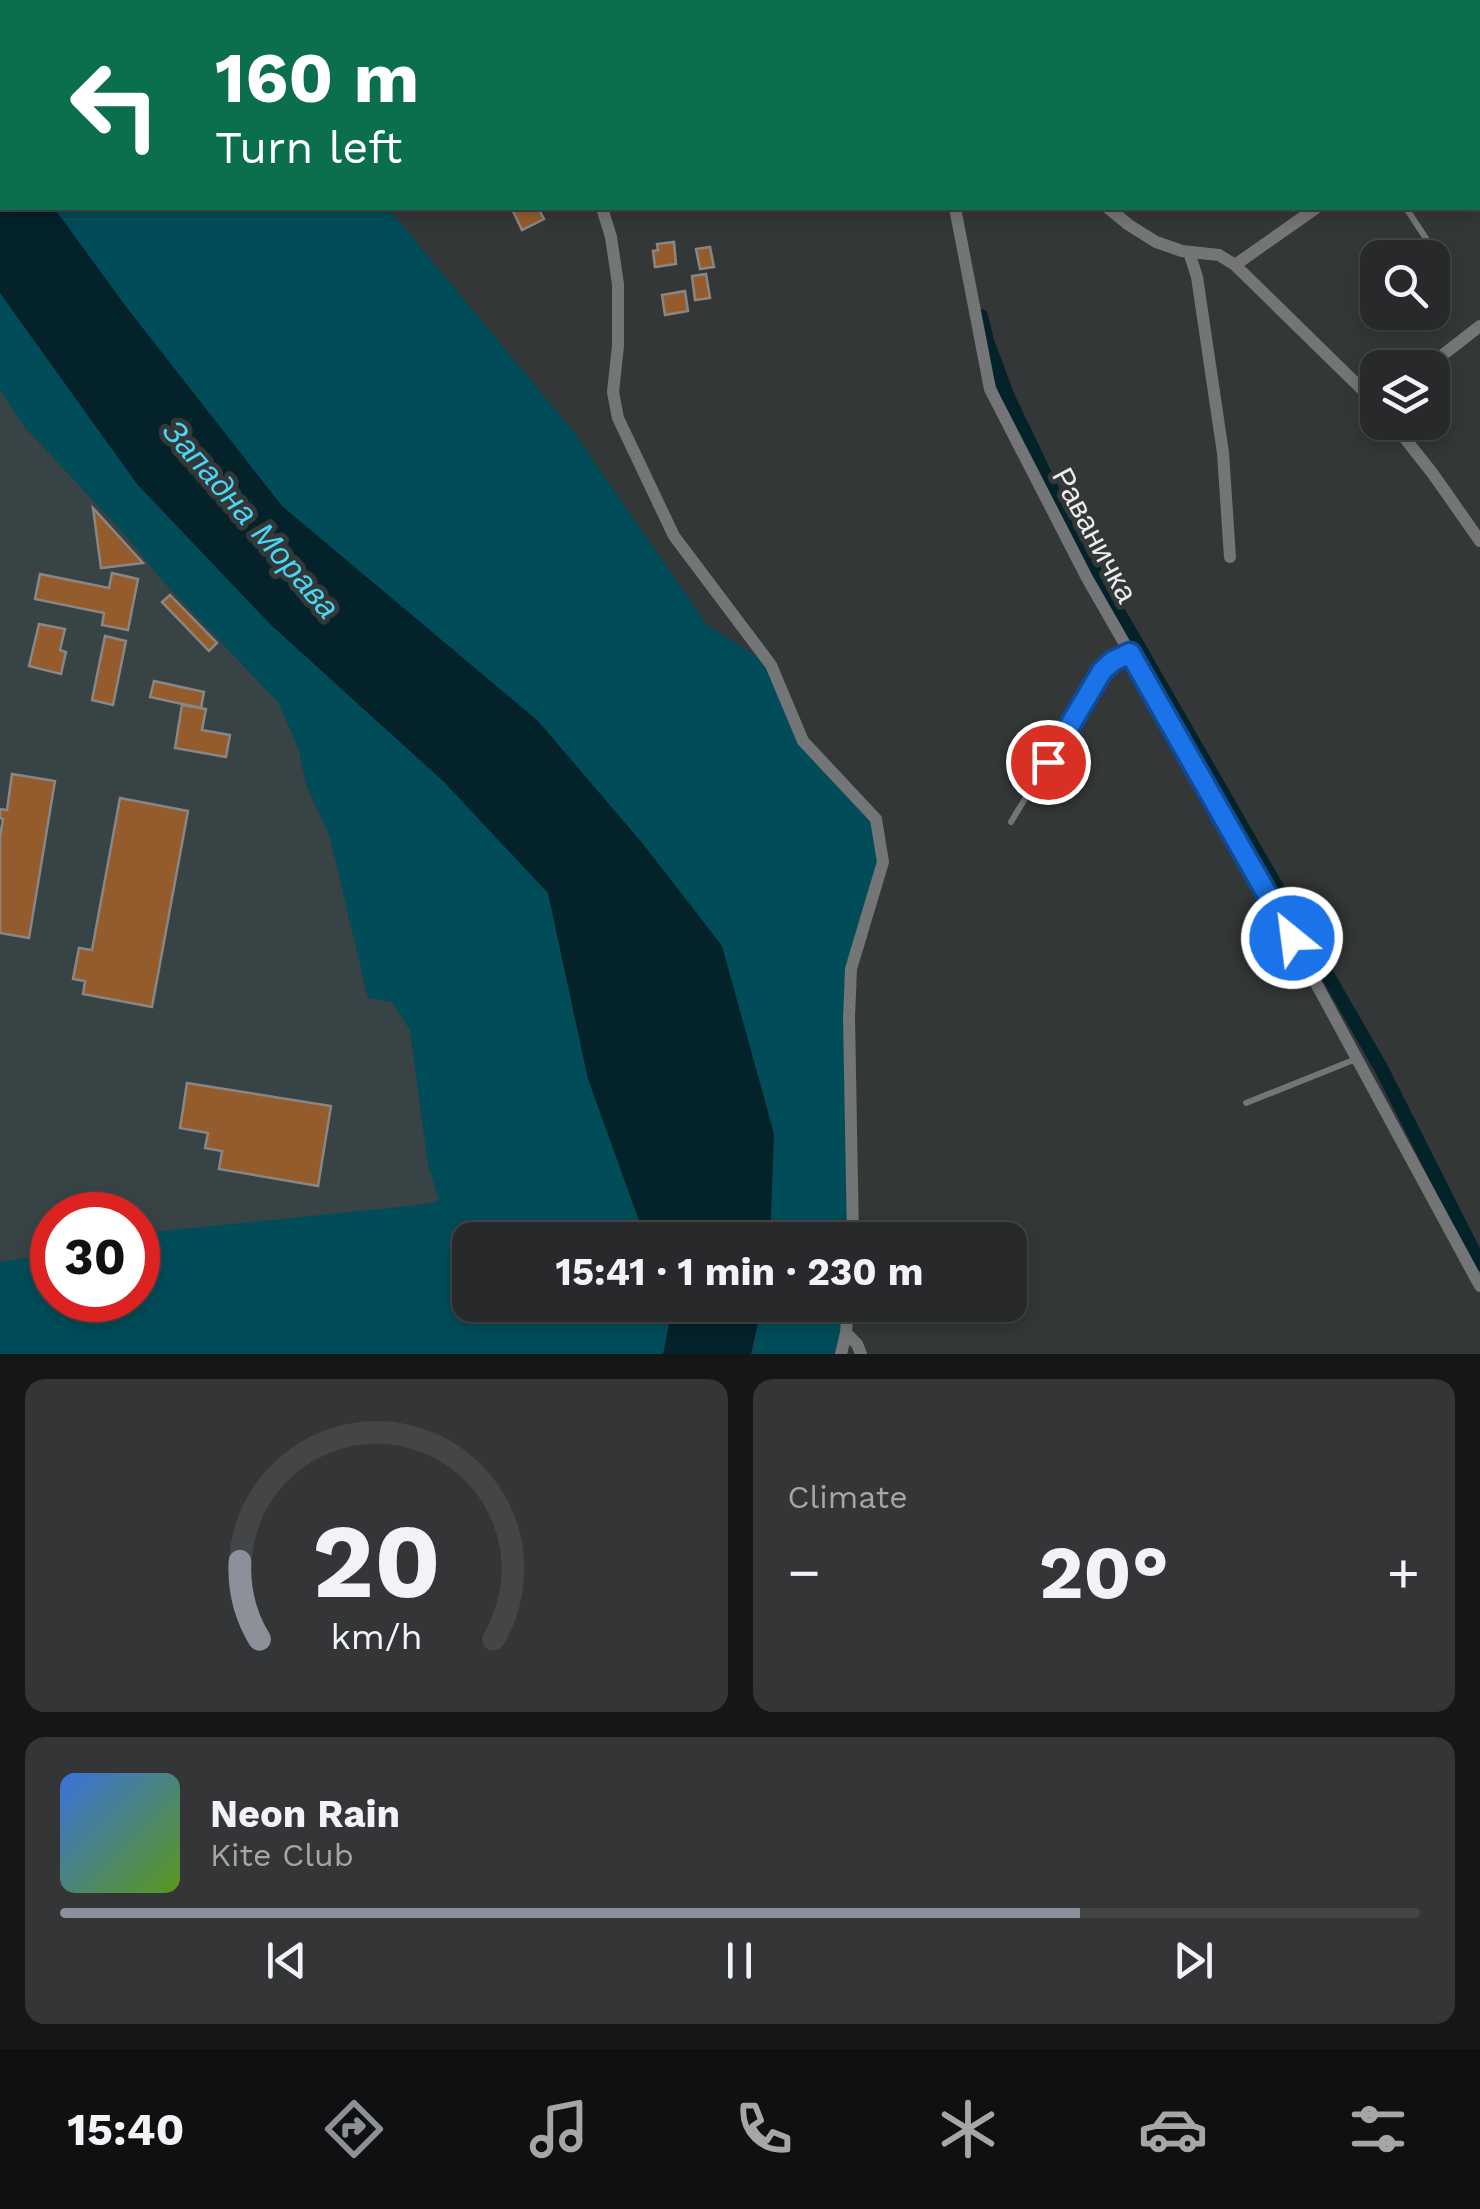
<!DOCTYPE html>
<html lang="en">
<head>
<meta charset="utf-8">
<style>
  :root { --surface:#27292a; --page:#333536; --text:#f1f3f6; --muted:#a4a6a8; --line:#434547; --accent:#8c9099 }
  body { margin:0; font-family:"Work Sans",sans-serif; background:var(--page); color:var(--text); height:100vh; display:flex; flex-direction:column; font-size:38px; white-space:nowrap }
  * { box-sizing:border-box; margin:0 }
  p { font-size:32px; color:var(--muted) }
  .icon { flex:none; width:55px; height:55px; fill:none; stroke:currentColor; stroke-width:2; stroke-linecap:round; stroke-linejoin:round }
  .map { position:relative; height:1354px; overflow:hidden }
  .drawer { display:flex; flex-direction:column; gap:25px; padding:25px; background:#151717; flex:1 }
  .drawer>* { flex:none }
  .hud { position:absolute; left:0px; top:0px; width:1480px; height:210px; box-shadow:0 5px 15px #0003,0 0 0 2px var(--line); background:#0b6e4f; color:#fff; overflow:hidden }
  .controls { position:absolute; left:1360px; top:240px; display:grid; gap:20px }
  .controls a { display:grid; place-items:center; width:90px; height:90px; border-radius:20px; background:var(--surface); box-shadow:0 5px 15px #0003,0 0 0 2px var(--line); font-size:50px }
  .speed { position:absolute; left:30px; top:1192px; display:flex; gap:20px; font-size:50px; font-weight:700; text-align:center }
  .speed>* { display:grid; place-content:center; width:130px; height:130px; border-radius:50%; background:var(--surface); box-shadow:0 5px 15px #0003,0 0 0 2px var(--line); line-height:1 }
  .speed .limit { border:15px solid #d22; background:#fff; color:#111 }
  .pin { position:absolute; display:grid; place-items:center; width:85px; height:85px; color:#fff; margin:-42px; border:5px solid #fff; border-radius:50%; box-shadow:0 2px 10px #0007 }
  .me { position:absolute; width:110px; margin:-55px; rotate:331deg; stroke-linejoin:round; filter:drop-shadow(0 0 8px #0008) }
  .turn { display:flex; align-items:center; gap:35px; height:210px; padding:0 50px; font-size:45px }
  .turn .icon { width:130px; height:130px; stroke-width:2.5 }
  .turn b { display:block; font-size:70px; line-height:85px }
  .big { font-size:75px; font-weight:700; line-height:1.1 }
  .drawer .widget { flex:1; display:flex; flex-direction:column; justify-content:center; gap:15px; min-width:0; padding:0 35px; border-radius:20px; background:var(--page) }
  .drawer .dial { align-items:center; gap:0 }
  .dial svg { height:260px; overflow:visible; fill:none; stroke:var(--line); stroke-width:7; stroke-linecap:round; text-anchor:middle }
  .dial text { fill:var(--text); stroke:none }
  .song { display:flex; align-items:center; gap:30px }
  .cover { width:120px; height:120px; border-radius:15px; background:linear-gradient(135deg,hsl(220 70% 55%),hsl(90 70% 35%)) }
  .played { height:10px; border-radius:5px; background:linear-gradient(90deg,var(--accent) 75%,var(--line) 75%) }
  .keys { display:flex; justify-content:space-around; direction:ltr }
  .heat { display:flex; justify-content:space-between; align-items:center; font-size:55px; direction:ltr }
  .drawer .tiles { flex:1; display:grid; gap:25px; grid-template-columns:1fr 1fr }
  .widget:last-child { grid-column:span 2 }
  .trip { position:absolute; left:452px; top:1222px; width:575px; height:100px; border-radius:20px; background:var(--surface); box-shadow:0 5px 15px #0003,0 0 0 2px var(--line); font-weight:700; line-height:100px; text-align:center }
  .tabs { display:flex; height:160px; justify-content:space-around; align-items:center; background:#101011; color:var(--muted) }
  .tabs .icon { width:70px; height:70px }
  .tabs .on { color:var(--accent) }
  .tabs b { font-size:45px; color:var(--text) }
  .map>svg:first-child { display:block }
  .built { fill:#384345 }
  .green { fill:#004c59 }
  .water { fill:#032229 }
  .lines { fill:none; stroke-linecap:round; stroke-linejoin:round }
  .canal { stroke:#032229; stroke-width:14 }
  .building { fill:#945c2d; stroke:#898684; stroke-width:2.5 }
  .lane { stroke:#747576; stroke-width:6 }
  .street { stroke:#747576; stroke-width:12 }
  .route-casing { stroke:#114b97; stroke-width:25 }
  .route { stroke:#1a73e8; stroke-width:18 }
  .labels { text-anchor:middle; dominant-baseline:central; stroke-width:10; stroke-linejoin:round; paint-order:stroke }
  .street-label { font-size:30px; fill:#eceeee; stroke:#343738 }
  .water-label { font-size:32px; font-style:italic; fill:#47d7f5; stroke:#343738 }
</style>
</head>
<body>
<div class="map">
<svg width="1480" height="1354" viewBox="0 0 1480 1354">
  <rect width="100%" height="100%" fill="#343738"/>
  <!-- built -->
  <path class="built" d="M 0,390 L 24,426 L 129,539 L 162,580 L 278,702 L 298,747 L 306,784 L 330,837 L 368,998 L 392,1002 L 410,1030 L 428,1164 L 439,1200 L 433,1203 L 332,1216 L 163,1231 L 138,1237 L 138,1215 L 52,1215 L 52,1255 L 0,1262 Z"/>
  <!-- green -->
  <path class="green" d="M 0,0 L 225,0 L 227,2 L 2,2 L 2,141 L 0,138 Z
    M 54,208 L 388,208 L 573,431 L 707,625 L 771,665 L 803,741 L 876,819 L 883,862 L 851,969 L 853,1240 L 770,1240 L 774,1134 L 722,946 L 643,844 L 538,721 L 282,506 L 127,308 Z
    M 0,293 L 137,484 L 270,624 L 444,782 L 548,893 L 588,1079 L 646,1240 L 470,1240 L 470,1305 L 670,1305 L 672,1310 L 663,1354 L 0,1354 L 0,1262 L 52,1255 L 52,1300 L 138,1300 L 138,1237 L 163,1231 L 409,1206 L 433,1203 L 439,1200 L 428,1164 L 410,1030 L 392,1002 L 368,998 L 330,837 L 306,784 L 298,747 L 278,702 L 162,580 L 129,539 L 24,426 L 0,390 Z
    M 762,1305 L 848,1305 L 841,1354 L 752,1354 Z"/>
  <!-- water -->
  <path class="water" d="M 0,138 L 2,141 L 2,208 L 54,208 L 127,308 L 282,506 L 538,721 L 643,844 L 722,946 L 774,1134 L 770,1240 L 646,1240 L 588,1079 L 548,893 L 444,782 L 270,624 L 137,484 L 0,293 Z
    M 670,1305 L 762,1305 L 751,1354 L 663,1354 L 672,1310 Z"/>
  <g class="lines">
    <!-- canal -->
    <path class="canal" d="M 956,2 L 956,0
      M 981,316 L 987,341 L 1008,397 L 1073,533 L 1381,1068 L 1480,1264"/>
  </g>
  <!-- building -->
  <path class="building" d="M 516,208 L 538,208 L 544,219 L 522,230 L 512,209 Z
    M 674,242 L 676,264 L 655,267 L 653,251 L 658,250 L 657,244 Z
    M 710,247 L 714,267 L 700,269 L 696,249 Z
    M 706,274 L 710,298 L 695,300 L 692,276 Z
    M 685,291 L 688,311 L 665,315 L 662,295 Z
    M 93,508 L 143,563 L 101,568 Z
    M 112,573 L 138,579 L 128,630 L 102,625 L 104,613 L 35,599 L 40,574 L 109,588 Z
    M 170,595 L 217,643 L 209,651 L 162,602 Z
    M 39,624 L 65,629 L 60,650 L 66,652 L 61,674 L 29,666 Z
    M 105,636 L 126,641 L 113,705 L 92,700 Z
    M 154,681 L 204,692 L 201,708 L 150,697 Z
    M 182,705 L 206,709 L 202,730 L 230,735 L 226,757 L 175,748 Z
    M 12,774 L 55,781 L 29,938 L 0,933 L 0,837 L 3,819 L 0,818 L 0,809 L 7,810 Z
    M 120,798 L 188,811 L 152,1007 L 83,994 L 85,981 L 73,979 L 79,948 L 92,950 Z
    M 187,1083 L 331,1106 L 318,1186 L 219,1169 L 222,1151 L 205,1148 L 208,1133 L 180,1128 Z"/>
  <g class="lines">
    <!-- lane -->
    <path class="lane" d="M 1406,208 L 1431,246
      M 1011,822 L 1102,671 L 1113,661 L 1129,653
      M 1246,1103 L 1356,1059"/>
    <!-- street -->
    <path class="street" d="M 767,0 L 772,2
      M 975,0 L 975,2
      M 449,2 L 457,0
      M 664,2 L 664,0
      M 1478,140 L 1480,141
      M 602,208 L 611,237 L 618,284 L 618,346 L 613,392 L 618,418 L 674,536 L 771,665 L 803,741 L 876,819 L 883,862 L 851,969 L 849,1017 L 853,1240
      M 955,208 L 990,389 L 1087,578 L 1259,878 L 1480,1286
      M 1108,208 L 1129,225 L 1156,242 L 1182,251 L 1219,255 L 1235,265 L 1378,405
      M 1189,252 L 1197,277 L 1223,453 L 1230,557
      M 1235,265 L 1316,208
      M 1426,368 L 1480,326
      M 1392,422 L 1433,474 L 1480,541
      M 846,1333 L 857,1344 L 861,1354
      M 841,1354 L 846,1333 L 848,1305"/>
  </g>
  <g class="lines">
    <defs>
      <path id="route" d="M 1048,762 L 1102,671 L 1113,661 L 1130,653 L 1292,938"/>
    </defs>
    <!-- route casing -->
    <use href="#route" class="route-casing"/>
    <!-- route -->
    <use href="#route" class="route"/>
  </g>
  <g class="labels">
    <!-- street labels -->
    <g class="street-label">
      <text transform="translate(1095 535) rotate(62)">Раваничка</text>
    </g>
    <!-- water labels -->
    <g class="water-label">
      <text transform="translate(251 519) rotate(49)">Западна Морава</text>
    </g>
  </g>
</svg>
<div class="controls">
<a><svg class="icon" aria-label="search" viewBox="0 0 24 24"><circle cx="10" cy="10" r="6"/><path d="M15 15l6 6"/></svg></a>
<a><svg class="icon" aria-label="layers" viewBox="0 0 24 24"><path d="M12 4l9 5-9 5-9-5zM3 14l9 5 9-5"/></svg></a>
</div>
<div class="speed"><div class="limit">30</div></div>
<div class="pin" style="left:1048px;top:762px;background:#d93025"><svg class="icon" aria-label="arrive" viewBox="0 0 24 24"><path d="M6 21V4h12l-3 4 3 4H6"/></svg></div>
<svg class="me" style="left:1292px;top:938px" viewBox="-20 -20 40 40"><circle r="17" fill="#1a73e8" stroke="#fff" stroke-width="3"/><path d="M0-11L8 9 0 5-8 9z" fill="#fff"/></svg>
<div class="trip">15:41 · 1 min · 230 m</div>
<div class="hud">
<div class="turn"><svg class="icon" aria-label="left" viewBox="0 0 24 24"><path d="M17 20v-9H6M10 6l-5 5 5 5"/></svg><div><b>160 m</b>Turn left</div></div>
</div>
</div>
<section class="drawer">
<div class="tiles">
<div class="widget dial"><svg viewBox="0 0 100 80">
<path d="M14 69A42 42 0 1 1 86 69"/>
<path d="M14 69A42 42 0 0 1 8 45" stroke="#8c9099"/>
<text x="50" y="56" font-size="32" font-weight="700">20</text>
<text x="50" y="72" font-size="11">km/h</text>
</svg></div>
<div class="widget"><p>Climate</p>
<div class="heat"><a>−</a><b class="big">20°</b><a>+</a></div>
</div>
<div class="widget">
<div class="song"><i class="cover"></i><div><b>Neon Rain</b><p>Kite Club</p></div></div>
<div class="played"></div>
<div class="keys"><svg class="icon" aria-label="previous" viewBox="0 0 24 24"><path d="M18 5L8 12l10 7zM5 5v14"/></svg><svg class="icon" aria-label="pause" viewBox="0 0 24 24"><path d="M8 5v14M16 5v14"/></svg><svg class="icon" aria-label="next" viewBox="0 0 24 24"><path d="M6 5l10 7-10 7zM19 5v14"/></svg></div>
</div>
</div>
</section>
<nav class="tabs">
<b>15:40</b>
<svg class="icon on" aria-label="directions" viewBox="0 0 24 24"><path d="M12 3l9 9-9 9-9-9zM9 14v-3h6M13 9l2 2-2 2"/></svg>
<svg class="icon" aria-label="music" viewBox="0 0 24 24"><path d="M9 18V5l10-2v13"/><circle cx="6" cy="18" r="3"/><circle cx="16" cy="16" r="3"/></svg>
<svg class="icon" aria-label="phone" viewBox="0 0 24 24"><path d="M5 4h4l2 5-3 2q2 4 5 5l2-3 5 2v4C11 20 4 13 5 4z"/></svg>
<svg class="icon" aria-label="climate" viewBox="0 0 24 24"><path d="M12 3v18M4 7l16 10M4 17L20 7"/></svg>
<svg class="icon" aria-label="car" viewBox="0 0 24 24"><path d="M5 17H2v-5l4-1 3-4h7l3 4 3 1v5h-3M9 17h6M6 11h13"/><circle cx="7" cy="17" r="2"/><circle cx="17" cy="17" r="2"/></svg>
<svg class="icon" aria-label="filters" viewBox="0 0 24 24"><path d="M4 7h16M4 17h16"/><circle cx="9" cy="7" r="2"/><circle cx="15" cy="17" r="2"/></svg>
</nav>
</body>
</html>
